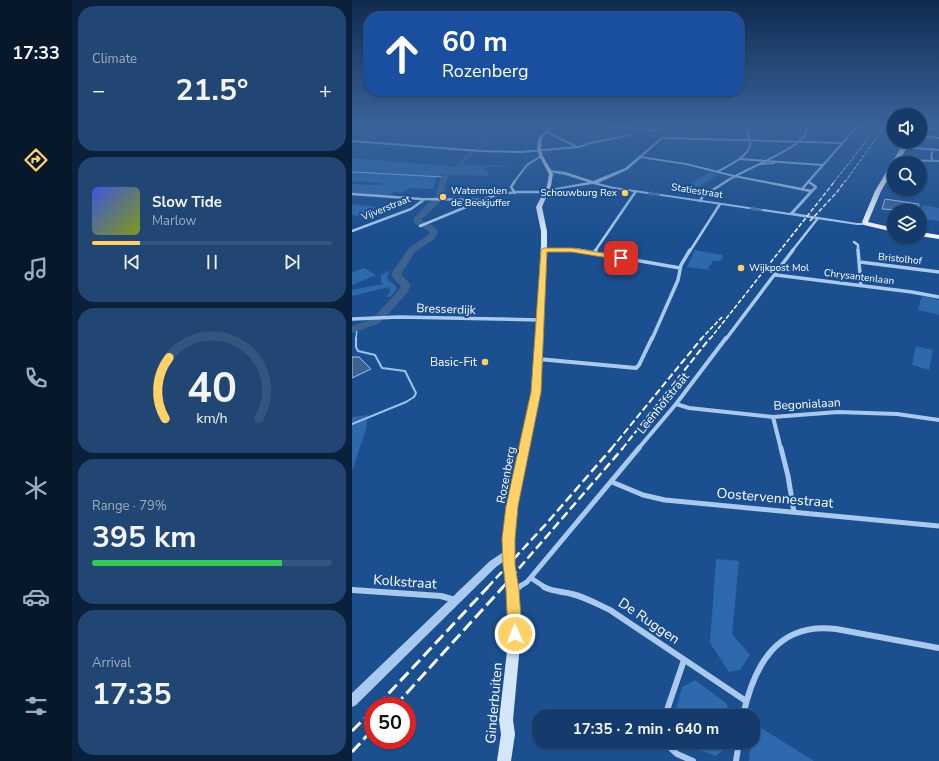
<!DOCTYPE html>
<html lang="en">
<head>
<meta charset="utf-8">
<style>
  :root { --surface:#143b6b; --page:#214673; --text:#f1f3f6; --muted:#9dadc1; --line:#33557e; --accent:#ffd166 }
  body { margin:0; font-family:"Nunito Sans",sans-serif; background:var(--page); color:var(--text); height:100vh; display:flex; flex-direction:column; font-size:15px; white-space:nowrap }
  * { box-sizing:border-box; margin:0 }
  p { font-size:13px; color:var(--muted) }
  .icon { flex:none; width:22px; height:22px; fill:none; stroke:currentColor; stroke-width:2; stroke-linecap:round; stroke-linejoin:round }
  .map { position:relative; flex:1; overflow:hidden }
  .side { display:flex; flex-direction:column; gap:6px; padding:6px; background:#0b203b; width:280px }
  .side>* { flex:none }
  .hud { position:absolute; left:12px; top:12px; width:380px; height:84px; border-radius:16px; box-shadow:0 1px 3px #0004,0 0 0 1px var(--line); background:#1a4fa0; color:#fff; overflow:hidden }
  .buttons { position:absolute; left:535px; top:108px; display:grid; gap:8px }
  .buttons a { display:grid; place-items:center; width:40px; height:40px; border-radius:50%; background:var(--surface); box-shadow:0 1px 3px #0004,0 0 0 1px var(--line); font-size:20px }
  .speed { position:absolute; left:12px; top:697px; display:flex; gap:8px; font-size:20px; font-weight:700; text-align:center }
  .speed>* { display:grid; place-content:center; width:52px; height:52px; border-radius:50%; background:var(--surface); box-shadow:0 1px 3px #0004,0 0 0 1px var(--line); line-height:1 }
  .speed .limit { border:6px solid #d22; background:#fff; color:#111 }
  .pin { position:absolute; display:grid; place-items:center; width:34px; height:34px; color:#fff; margin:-17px; border-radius:8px; box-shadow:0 2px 6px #0006 }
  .me { position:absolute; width:44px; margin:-22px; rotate:359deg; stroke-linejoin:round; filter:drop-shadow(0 0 3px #0008) }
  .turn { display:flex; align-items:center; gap:14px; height:84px; padding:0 12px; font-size:18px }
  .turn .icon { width:52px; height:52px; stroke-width:2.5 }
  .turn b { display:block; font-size:28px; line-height:34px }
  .big { font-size:30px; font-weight:700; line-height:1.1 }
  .side .widget { flex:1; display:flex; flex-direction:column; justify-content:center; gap:6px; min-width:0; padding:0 14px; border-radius:16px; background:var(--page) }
  .side .dial { align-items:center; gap:0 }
  .dial svg { height:104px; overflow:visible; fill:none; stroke:var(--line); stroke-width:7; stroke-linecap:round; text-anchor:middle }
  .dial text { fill:var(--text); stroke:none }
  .song { display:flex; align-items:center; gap:12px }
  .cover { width:48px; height:48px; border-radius:6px; background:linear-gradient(135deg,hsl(230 70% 55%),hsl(70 70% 35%)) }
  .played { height:4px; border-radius:2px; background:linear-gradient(90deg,var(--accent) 20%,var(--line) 20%) }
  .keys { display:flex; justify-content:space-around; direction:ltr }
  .heat { display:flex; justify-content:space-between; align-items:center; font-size:22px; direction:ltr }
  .charge { height:6px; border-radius:3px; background:linear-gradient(90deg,#34c759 79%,var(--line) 0) }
  .trip { position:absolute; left:180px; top:709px; width:228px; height:40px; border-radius:16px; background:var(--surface); box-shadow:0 1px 3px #0004,0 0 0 1px var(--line); font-weight:700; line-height:40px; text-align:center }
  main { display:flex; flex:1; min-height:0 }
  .dock { display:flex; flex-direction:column; width:72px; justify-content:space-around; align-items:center; background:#08182b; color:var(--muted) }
  .dock .icon { width:28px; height:28px }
  .dock .on { color:var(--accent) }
  .dock b { font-size:18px; color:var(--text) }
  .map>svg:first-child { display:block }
  .green { fill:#2e69ad }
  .water { fill:#3c6290; stroke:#9cc4f0 }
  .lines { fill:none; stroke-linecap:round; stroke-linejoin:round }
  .stream-far2 { stroke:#9cc4f0; stroke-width:1 }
  .stream-far1 { stroke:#9cc4f0; stroke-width:1.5 }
  .stream { stroke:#9cc4f0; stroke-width:2 }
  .river { fill:#3c6290; fill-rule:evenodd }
  .minor-far5 { stroke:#a9c9ee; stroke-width:2 }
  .minor-far4 { stroke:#a9c9ee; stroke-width:2.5 }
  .minor-far3 { stroke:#a9c9ee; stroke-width:3.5 }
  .minor-far2 { stroke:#a9c9ee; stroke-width:4 }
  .minor-far1 { stroke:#a9c9ee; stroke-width:5 }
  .minor { stroke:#a9c9ee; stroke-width:6 }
  .tertiary { fill:#a9c9ee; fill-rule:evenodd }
  .secondary { fill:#d6e6fa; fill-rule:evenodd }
  .primary { fill:#f0f6ff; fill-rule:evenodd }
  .rail-far4 { stroke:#fff; stroke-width:1; stroke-dasharray:3.5 1.5; stroke-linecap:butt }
  .rail-far3 { stroke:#fff; stroke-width:1.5; stroke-dasharray:4.5 2; stroke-linecap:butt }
  .rail-far2 { stroke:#fff; stroke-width:2; stroke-dasharray:7 3; stroke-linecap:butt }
  .rail-far1 { stroke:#fff; stroke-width:2.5; stroke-dasharray:9 4; stroke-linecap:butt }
  .rail { stroke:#fff; stroke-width:3; stroke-dasharray:12 5; stroke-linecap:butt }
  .oneway { fill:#4674ac }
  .route { fill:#ffd166; stroke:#a68842 }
  .poi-dot { fill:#ffd166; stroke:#1b4f8f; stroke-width:1.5 }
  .labels { text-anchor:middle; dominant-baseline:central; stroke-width:4; stroke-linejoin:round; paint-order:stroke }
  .far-poi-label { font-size:10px; fill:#fff; stroke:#1b4f8f; text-anchor:start }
  .far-street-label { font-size:10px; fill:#fff; stroke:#1b4f8f }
  .street-label { font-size:12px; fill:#fff; stroke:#1b4f8f }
  .poi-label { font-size:12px; fill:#fff; stroke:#1b4f8f; text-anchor:end }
  .near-street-label { font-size:14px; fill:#fff; stroke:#1b4f8f }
</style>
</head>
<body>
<main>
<nav class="dock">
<b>17:33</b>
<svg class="icon on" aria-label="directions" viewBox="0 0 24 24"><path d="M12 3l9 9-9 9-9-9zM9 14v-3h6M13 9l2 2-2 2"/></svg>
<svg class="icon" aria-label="music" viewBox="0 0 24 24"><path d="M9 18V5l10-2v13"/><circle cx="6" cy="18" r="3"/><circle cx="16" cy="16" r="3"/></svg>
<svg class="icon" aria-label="phone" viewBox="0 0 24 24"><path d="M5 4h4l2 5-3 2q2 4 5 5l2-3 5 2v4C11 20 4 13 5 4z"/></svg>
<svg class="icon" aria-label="climate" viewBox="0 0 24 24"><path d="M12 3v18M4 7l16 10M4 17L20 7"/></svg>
<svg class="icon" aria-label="car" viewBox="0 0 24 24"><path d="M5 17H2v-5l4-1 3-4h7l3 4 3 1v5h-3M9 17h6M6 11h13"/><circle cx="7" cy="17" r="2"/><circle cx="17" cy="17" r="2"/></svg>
<svg class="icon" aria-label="filters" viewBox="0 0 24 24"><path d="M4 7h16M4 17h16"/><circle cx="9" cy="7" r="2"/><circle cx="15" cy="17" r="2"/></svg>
</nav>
<section class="side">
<div class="widget"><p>Climate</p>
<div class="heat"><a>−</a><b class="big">21.5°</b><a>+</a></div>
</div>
<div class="widget">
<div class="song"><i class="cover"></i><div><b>Slow Tide</b><p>Marlow</p></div></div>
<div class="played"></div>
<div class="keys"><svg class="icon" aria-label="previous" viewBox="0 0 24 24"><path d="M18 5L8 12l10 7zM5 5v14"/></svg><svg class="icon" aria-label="pause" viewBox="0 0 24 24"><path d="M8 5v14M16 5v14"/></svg><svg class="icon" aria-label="next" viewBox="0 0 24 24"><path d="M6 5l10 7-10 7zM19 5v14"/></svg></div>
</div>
<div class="widget dial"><svg viewBox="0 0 100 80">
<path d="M14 69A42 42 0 1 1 86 69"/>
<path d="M14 69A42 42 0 0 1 17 22" stroke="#ffd166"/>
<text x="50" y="56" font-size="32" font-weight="700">40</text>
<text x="50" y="72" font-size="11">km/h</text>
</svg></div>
<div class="widget"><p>Range · 79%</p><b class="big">395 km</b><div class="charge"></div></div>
<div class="widget"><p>Arrival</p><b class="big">17:35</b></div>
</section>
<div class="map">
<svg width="587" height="761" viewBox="0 0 587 761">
  <rect width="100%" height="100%" fill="#1b4f8f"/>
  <!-- green -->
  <path class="green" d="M 0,126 L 126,127 L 145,126 L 142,128 L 126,127 L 115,133 L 1,129 L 5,126 Z
    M 0,158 L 107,167 L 110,165 L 158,166 L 157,167 L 133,167 L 131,169 L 138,173 L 135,176 L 90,174 L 83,179 L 84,181 L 81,189 L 58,188 L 50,193 L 42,192 L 37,196 L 0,193 L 0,184 L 28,185 L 31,183 L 0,181 Z
    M 358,172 L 374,177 L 365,175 L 347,187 L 338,184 Z
    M 0,204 L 24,207 L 11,216 L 0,215 Z
    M 570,205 L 587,208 L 587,221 L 569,219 Z
    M 343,250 L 370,255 L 371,258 L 368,261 L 361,261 L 356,268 L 359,270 L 335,267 Z
    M 12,268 L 24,275 L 0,285 L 0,272 Z
    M 39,270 L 36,274 L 35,279 L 44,286 L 44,290 L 38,297 L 34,297 L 38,292 L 37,287 L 0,296 L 0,290 L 31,284 L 29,282 L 29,275 Z
    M 570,296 L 587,300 L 587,315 L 566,310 Z
    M 564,346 L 581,350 L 577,370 L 560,365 Z
    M 16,415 L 14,429 L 0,471 L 0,417 Z
    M 364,559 L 387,561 L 380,634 L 398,655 L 388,670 L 377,672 L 358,643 Z
    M 343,680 L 374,703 L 379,716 L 322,716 L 330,687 Z
    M 401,723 L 462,761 L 397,761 L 399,742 L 401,742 Z
    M 327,742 L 375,742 L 374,747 L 364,756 Z"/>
  <!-- water -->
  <path class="water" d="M 533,199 L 567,204 L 566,211 L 530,209 Z
    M 0,357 L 7,357 L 19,369 L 0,378 Z"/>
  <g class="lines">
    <!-- stream-far2 -->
    <path class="stream-far2" d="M 0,130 L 6,126
      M 0,172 L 92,177"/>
    <!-- stream-far1 -->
    <path class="stream-far1" d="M 4,339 L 5,329"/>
    <!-- stream -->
    <path class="stream" d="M 0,424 L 54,402 L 62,397 L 64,393 L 53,371 L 30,368 L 23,355 L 6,351 L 4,347 L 4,338"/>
    <!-- river -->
    <path class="river" d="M 145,126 L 151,126 L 133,138 L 138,142 L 137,145 L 117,157 L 110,166 L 95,178 L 92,191 L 93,194 L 88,202 L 69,220 L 83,227 L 86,232 L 82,239 L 63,252 L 49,274 L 59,285 L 55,293 L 28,323 L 0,333 L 0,326 L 20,319 L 47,290 L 49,286 L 42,279 L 39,274 L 57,248 L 76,235 L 78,232 L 62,223 L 61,219 L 85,194 L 84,191 L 90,176 L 106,164 L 113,155 L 132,143 L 127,138 L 129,135 Z"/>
    <!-- minor-far5 -->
    <path class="minor-far5" d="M 252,126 L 307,131
      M 568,129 L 582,129 L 585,126
      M 307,131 L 312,126
      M 195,132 L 223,146
      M 568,136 L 587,138
      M 310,138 L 490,143
      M 0,141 L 127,151 L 169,152 L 227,147 L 238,143 L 278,135
      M 550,147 L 587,150
      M 581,149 L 579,157 L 581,161
      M 288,157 L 310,138
      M 387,159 L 471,165
      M 544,160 L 587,161
      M 407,164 L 422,163
      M 365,172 C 374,167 398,156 398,144 C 398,138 395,132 393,126
      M 162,182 L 175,165 L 189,156
      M 373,182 C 391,170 444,150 453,135 C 454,132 455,129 456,126
      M 456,182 L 502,130 L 508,126"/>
    <!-- minor-far4 -->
    <path class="minor-far4" d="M 163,181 L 159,187 L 163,193
      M 457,182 L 464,187 L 460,191
      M 450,189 L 457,181
      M 0,194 L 69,199 L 129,200
      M 348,201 L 351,196 L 375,181
      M 68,226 L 143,195 L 164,192 L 194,192
      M 0,231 L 59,209 L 73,199
      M 502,242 L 506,245 L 506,251
      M 192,250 L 235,251
      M 243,251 L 284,191
      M 338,251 L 368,204
      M 440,251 L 466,218"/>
    <!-- minor-far3 -->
    <path class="minor-far3" d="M 226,250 L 328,268
      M 506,250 L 509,285
      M 242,253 L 244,250
      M 508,262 L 587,272
      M 424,275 L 560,292 L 587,297
      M 0,319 L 47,317 L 188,320
      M 300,339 L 326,280 L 329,265 L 338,250
      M 374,339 L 441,250"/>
    <!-- minor-far2 -->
    <path class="minor-far2" d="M 186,359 L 284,368 L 287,365 L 300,338
      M 324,404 L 337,408 L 421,417 L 486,412 L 545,414 L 587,420
      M 421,417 L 429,449
      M 286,449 L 324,404 L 374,338"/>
    <!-- minor-far1 -->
    <path class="minor-far1" d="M 429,448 L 436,476 L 442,512
      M 260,482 L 291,495 L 313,500 L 587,526
      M 179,578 L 194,588
      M 165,588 L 175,582 L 287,448"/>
    <!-- minor -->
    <path class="minor" d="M 192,587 C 201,592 210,591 220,594 C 233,597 245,604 258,610 L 394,701
      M 0,590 L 89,596 L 103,600
      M 161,590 L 167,587
      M 313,716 L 332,660
      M 391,716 C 402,665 425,622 484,629 L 587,648
      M 312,742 L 325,754 L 341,761
      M 384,761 L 387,742"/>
    <!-- tertiary -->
    <path class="tertiary" d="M 287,156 L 334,163 L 382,175 L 461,190 L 461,192 L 442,213 L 505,223 L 514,223 L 516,224 L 514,225 L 505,225 L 262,189 L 241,184 L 195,191 L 193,190 L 236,182 L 213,175 L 197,172 L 197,170 L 214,172 L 241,181 L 273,168 ZM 289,158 L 334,165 L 382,177 L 457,192 L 438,213 L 262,187 L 246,183 L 275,170 Z
      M 156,549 L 159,550 L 161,553 L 159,556 L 144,567 L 4,705 L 0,707 L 0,693 L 138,561 Z"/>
    <!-- secondary -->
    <path class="secondary" d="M 199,126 L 203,126 L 190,138 L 189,149 L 191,156 L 201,174 L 199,186 L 190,207 L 195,231 L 195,245 L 188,393 L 165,506 L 162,527 L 161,553 L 169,615 L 169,634 L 161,720 L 163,734 L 159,761 L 145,761 L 149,734 L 147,720 L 157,634 L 157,615 L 151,553 L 152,527 L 155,506 L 180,393 L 189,245 L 189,231 L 184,207 L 195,186 L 197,174 L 187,156 L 185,149 L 186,138 Z"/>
    <!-- primary -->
    <path class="primary" d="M 546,141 L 550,141 L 554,149 L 546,163 L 542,163 L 542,169 L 529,191 L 516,222 L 542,228 L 542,232 L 512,225 L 510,222 L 523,191 L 548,149 Z
      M 568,232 L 587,235 L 587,239 L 568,236 Z"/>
    <!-- rail-far4 -->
    <path class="rail-far4" d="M 482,182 L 526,126
      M 493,182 L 533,126"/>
    <!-- rail-far3 -->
    <path class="rail-far3" d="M 458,221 L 485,192 L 493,181
      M 349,339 L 370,317
      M 358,339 L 483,181"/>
    <!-- rail-far2 -->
    <path class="rail-far2" d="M 259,449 L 350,338
      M 270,449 L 358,338"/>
    <!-- rail-far1 -->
    <path class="rail-far1" d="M 135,588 L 194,524 L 260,448
      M 150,588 L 271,448"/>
    <!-- rail -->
    <path class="rail" d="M 25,706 L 136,587
      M 43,706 L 151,587
      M 0,731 L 21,710
      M 0,752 L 21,729"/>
  </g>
  <!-- one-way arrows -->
  <defs><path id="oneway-solid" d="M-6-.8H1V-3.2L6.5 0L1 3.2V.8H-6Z"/></defs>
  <g class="oneway">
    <use href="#oneway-solid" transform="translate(302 194) rotate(-172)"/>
    <use href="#oneway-solid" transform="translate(404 209) rotate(-172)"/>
  </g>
  <!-- sky -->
  <linearGradient id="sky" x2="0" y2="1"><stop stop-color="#0f2b4f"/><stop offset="0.54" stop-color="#39639b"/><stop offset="1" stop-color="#39639b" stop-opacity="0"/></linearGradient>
  <rect width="587" height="232" fill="url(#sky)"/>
  <!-- route -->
  <path class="route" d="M 192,248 L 220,248 L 269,256 L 273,258 L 269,260 L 220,252 L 195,252 L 189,392 L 166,506 L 163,539 L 163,565 L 167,590 L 170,634 L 168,639 L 163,641 L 158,639 L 156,634 L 154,590 L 151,565 L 150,539 L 154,506 L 179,392 L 189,250 Z"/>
  <!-- markers -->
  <g class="poi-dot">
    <circle cx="273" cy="193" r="4"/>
    <circle cx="91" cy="197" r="4"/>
    <circle cx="389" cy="268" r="4"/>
    <circle cx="133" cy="362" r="4"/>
  </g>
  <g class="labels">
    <!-- far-poi labels -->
    <g class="far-poi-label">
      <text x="99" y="191">Watermolen<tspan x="99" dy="12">de Beekjuffer</tspan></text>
      <text x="265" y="193" text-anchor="end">Schouwburg Rex</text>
      <text x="397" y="268">Wijkpost Mol</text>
    </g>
    <!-- far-street labels -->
    <g class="far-street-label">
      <text transform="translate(345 191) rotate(9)">Statiestraat</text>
      <text transform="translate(34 208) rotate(-22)">Vijverstraat</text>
      <text transform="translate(548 259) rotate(6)">Bristolhof</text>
      <text transform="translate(507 277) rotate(7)">Chrysantenlaan</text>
    </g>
    <!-- street labels -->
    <g class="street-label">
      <text transform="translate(94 309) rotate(2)">Bresserdijk</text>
      <text transform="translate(311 403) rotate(-51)">Leenhofstraat</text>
      <text transform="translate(455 404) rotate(-3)">Begonialaan</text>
      <text transform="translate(154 475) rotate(-79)">Rozenberg</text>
    </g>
    <!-- poi labels -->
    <g class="poi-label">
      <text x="125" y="362">Basic-Fit</text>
    </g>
    <!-- near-street labels -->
    <g class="near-street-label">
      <text transform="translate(423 498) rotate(5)">Oostervennestraat</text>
      <text transform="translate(53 582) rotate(4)">Kolkstraat</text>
      <text transform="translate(297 621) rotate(34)">De Ruggen</text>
      <text transform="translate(142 703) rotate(-85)">Ginderbuiten</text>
    </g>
  </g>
</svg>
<div class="buttons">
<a><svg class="icon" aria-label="sound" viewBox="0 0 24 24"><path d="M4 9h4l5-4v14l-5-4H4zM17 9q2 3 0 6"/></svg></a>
<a><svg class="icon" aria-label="search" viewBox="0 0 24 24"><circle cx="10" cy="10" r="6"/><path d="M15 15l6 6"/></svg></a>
<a><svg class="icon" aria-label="layers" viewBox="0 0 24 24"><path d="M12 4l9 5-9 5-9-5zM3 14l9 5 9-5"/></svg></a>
</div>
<div class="speed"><div class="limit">50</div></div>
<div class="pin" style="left:269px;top:258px;background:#d93025"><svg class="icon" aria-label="arrive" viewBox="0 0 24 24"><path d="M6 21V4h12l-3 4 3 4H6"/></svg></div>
<svg class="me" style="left:163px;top:634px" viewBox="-20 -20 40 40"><circle r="17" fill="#ffd166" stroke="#fff" stroke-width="3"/><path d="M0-11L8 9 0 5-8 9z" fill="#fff"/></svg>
<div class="trip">17:35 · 2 min · 640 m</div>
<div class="hud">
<div class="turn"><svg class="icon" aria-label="ahead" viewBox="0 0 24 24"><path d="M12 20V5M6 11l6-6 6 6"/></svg><div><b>60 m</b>Rozenberg</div></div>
</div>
</div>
</main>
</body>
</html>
